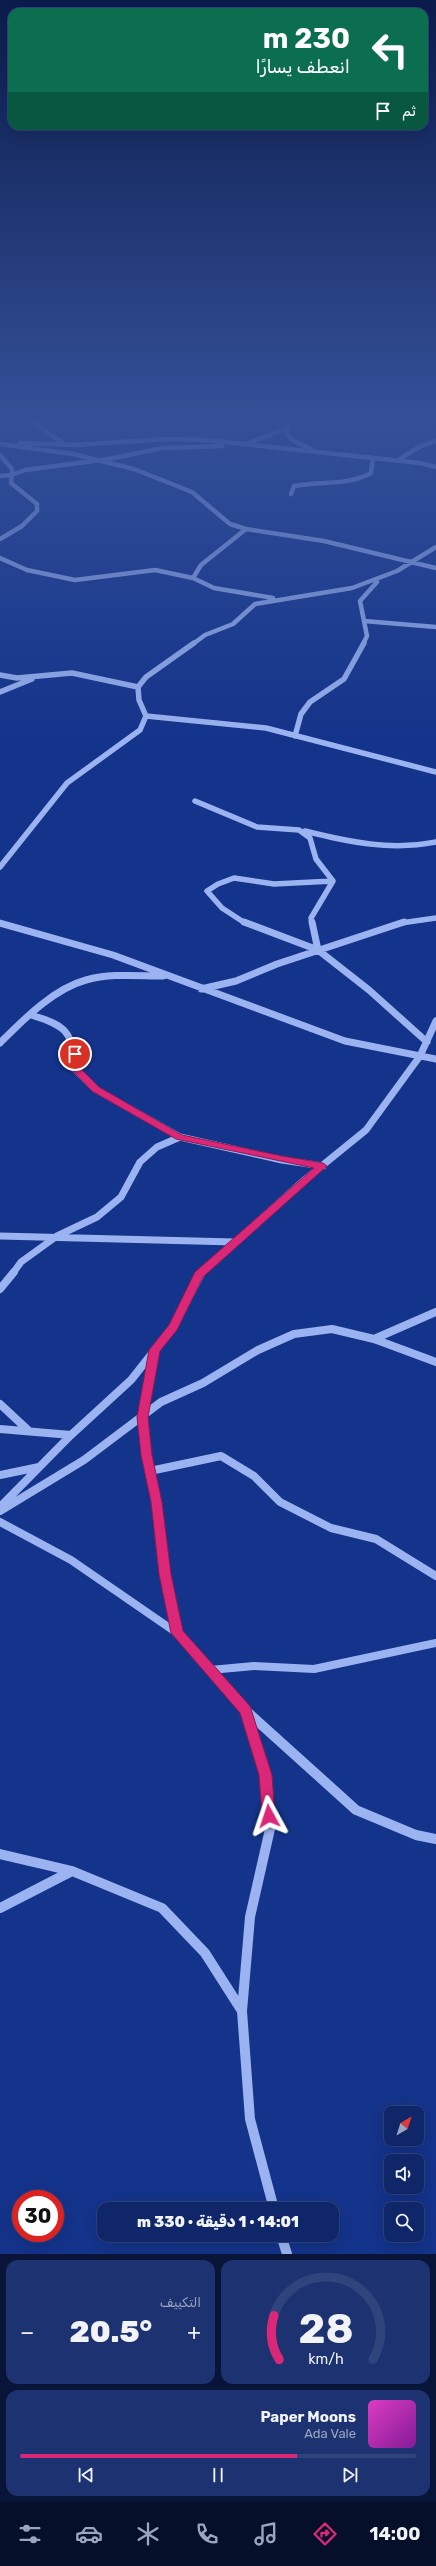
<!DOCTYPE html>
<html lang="ar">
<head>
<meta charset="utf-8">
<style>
  :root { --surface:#0f2668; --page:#1d3271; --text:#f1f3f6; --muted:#9ba5c0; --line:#2f437c; --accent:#db2777 }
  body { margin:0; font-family:Rubik,"Noto Naskh Arabic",sans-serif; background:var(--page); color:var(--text); direction:rtl; height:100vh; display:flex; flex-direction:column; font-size:15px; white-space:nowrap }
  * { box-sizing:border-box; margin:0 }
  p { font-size:13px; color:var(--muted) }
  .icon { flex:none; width:22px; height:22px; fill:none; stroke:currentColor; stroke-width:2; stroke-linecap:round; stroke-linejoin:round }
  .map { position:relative; height:2254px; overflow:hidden; direction:ltr }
  .side { display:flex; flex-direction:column; gap:6px; padding:6px; background:#081539; flex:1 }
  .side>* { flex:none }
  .banner { position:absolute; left:8px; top:8px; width:420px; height:122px; border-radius:12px; box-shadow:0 4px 16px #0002,0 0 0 1px var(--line); direction:rtl; background:#0b6e4f; color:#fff; overflow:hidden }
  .needle { width:26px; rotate:39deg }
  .buttons { position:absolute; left:384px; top:2106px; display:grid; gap:8px }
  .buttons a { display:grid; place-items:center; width:40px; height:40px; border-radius:8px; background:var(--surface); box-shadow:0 4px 16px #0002,0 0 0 1px var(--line); font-size:20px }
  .speed { position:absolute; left:12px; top:2190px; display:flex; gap:8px; font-size:20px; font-weight:700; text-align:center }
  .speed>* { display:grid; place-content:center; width:52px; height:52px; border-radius:50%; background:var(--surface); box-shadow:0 4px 16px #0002,0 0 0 1px var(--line); line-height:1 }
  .speed .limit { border:6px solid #d22; background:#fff; color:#111 }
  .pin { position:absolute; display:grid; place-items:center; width:34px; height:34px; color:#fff; margin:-17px; border:2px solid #fff; border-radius:50%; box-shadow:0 1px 4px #0007 }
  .me { position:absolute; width:44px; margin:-22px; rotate:355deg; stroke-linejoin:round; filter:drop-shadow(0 0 3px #0008) }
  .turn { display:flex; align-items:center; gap:14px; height:84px; padding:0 12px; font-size:18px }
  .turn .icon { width:52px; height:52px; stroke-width:2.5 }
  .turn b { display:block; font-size:28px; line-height:34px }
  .then { display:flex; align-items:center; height:38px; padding:0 12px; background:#0003; gap:8px; font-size:15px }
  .big { font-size:30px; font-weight:800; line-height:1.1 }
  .side .widget { flex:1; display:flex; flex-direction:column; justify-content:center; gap:6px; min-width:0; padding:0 14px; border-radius:12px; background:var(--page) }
  .side .dial { align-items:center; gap:0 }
  .dial svg { height:104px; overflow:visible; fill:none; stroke:var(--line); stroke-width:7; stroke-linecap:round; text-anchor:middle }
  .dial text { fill:var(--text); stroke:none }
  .song { display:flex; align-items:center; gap:12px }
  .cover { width:48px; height:48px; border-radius:6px; background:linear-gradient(135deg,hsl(310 70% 55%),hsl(290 70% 35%)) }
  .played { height:4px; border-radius:2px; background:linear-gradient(90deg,var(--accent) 70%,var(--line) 70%) }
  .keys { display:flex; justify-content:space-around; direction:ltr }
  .heat { display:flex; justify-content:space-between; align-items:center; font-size:22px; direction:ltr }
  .side .tiles { flex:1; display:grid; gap:6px; grid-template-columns:1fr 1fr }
  .widget:last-child { grid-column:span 2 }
  .trip { position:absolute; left:97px; top:2202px; width:242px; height:40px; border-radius:12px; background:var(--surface); box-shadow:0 4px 16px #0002,0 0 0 1px var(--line); font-weight:800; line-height:40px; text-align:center; direction:rtl }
  .dock { display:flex; height:64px; justify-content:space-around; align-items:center; background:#060f2a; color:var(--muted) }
  .dock .icon { width:28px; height:28px }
  .dock .selected { color:var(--accent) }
  .dock b { font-size:18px; color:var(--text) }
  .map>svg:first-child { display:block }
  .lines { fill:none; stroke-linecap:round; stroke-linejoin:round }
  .minor-far4 { stroke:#9bb3f0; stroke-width:4.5 }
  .minor-far3 { stroke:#9bb3f0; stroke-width:5.5 }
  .minor-far2 { stroke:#9bb3f0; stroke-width:7 }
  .minor-far1 { stroke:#9bb3f0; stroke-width:8 }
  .minor { stroke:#9bb3f0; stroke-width:10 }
  .route { fill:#db2777; stroke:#8e194d }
</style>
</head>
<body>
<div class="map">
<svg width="436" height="2254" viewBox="0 0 436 2254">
  <rect width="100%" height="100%" fill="#14338a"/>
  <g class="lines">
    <!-- minor-far4 -->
    <path class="minor-far4" d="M 29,419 L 64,444
      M 289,425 L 287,434 L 292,440 L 311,449
      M 20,443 L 76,445 L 166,439 L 205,440 L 420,463 L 436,467
      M 0,444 L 73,454 L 134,469 L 192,492 L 230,524 L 246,529 L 324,541 L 436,568
      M 246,444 L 280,431 L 298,419
      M 0,455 L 12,469 L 12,475 L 0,476
      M 398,460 L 421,446 L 436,441
      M 291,494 L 294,486 C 320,481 347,486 371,473 L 373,458
      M 0,539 L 22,526 L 37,511 L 37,504 L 11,483 L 12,475 L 25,470 L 109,459 L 162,448 L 222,446
      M 0,558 L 27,570 L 75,580 L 155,570 L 193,578 L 214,588 L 273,598
      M 193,578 L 201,565 L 246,529
      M 364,621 L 436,627
      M 193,644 L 205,635 L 233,624 L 255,604 L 352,588 L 397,571 L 436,547
      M 363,644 L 367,636 L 360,601 L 377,582"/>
    <!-- minor-far3 -->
    <path class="minor-far3" d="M 0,675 L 17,678 L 72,673 L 138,687
      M 0,692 L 32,679
      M 146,716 L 266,728 L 436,772
      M 295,736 L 301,714 L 310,702 L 344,679 L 364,643
      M 195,801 L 257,827 L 299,830 L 310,838 L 316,859 L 333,881 L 311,918 L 312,923
      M 305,831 C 349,842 391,851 436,842
      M 0,867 L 67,783 L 140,730 L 146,716 L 139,700 L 138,687 L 146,677 L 194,643
      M 245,923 L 222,908 L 207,891 L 218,884 L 234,878 L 274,884 L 333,881
      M 401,923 L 436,918"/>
    <!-- minor-far2 -->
    <path class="minor-far2" d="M 244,922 L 318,950 L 369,990 L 427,1042
      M 312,922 L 318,950
      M 0,923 L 113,955 L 345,1041 L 436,1059
      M 201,989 L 236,981 L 277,964 L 404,922
      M 31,1015 C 65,1025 74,1032 74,1068 L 95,1089 L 180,1137
      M 0,1043 C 23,1020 53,989 86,980 C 111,973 138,976 163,976
      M 0,1236 L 234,1242
      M 13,1273 L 21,1262 L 57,1236 L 97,1217 L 121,1197 L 140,1162 L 157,1147 L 180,1137 L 282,1160 L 323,1166
      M 201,1273 L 302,1182 L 366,1130 L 420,1056 L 436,1021"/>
    <!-- minor-far1 -->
    <path class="minor-far1" d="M 0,1289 L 14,1272
      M 374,1339 L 436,1312
      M 154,1352 L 142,1417 L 146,1455 L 157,1502 L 165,1574 L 177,1633
      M 0,1404 L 29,1431
      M 0,1429 L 71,1435
      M 150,1471 L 221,1456 L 254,1476 L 280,1502 L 331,1528 L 376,1539 L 436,1576
      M 0,1475 L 39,1467
      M 0,1507 L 71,1435 L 131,1380 L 173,1327 L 202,1272
      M 0,1511 L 84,1460 L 161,1402 L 203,1383 L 258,1350 L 294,1334 L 332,1329 L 374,1339 L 436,1362
      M 0,1522 L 71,1560 L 177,1633 L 244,1709
      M 210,1670 L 254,1666 L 314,1669 L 436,1643"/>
    <!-- minor -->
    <path class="minor" d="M 243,1708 L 356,1810 L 416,1835 L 436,1839
      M 246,1711 L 265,1775 L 270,1829 L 250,1917 L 242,2011 L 250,2119 L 274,2209
      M 0,1854 L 72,1871 L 162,1908 L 205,1953 L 242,2011
      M 0,1908 L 72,1871
      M 281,2235 L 287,2254"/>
  </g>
  <!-- sky -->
  <linearGradient id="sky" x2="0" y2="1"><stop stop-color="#0b1c4c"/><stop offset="0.57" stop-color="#345098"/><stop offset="1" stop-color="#345098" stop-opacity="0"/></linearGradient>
  <rect width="436" height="735" fill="url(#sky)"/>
  <!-- route -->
  <path class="route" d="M 72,1052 L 78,1052 L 79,1067 L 99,1087 L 182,1135 L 282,1156 L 323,1163 L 327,1166 L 203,1277 L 177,1330 L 160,1351 L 148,1417 L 152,1455 L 162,1502 L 171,1574 L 183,1631 L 250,1706 L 272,1775 L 275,1816 L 273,1820 L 269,1822 L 264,1820 L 262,1816 L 259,1775 L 240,1713 L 171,1633 L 159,1574 L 151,1502 L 141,1455 L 137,1417 L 149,1350 L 169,1325 L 195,1272 L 314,1168 L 176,1139 L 92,1091 L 70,1068 Z"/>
</svg>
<div class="buttons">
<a><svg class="needle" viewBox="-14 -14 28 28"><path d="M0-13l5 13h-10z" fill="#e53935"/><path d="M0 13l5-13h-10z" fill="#9ba5c0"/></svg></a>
<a><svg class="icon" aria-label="sound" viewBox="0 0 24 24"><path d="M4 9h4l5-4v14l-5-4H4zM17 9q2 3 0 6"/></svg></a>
<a><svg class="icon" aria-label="search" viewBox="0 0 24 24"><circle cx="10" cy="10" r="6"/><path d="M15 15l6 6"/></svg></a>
</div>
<div class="speed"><div class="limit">30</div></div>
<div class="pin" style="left:75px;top:1054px;background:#d93025"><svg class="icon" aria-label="arrive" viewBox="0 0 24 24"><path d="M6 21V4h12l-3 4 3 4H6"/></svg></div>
<svg class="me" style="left:269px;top:1816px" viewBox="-20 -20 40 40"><path d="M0-17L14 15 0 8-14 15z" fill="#db2777" stroke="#fff" stroke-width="4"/></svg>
<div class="trip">14:01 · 1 دقيقة · 330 m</div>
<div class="banner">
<div class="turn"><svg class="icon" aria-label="left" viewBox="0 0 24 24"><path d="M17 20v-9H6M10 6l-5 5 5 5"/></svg><div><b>230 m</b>انعطف يسارًا</div></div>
<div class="then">ثم<svg class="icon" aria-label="arrive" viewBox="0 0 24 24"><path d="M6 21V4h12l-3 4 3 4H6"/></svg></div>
</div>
</div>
<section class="side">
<div class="tiles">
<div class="widget dial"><svg viewBox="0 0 100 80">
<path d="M14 69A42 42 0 1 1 86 69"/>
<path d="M14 69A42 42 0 0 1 10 35" stroke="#db2777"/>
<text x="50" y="56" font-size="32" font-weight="700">28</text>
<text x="50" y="72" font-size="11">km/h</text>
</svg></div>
<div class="widget"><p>التكييف</p>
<div class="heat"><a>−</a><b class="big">20.5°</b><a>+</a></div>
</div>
<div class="widget">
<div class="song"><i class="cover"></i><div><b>Paper Moons</b><p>Ada Vale</p></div></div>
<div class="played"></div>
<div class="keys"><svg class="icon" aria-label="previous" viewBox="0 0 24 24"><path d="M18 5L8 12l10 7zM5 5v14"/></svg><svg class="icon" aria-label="pause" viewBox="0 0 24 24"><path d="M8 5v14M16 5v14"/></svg><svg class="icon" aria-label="next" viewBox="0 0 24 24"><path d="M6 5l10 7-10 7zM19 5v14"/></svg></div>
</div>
</div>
</section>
<nav class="dock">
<b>14:00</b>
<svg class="icon selected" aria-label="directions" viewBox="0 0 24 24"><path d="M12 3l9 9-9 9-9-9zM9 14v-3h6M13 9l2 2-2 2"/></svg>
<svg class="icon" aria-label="music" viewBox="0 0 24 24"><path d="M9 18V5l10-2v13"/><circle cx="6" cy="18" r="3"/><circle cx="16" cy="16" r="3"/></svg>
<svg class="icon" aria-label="phone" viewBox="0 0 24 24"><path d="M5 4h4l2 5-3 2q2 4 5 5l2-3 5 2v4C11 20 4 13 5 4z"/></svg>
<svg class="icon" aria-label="climate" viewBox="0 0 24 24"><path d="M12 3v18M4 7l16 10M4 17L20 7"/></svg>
<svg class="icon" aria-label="car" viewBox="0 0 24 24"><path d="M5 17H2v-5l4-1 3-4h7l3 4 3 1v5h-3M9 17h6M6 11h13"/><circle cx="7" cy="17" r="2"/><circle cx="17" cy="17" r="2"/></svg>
<svg class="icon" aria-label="filters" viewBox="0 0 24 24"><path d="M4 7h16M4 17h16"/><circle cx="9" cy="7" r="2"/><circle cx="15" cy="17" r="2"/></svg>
</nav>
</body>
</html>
